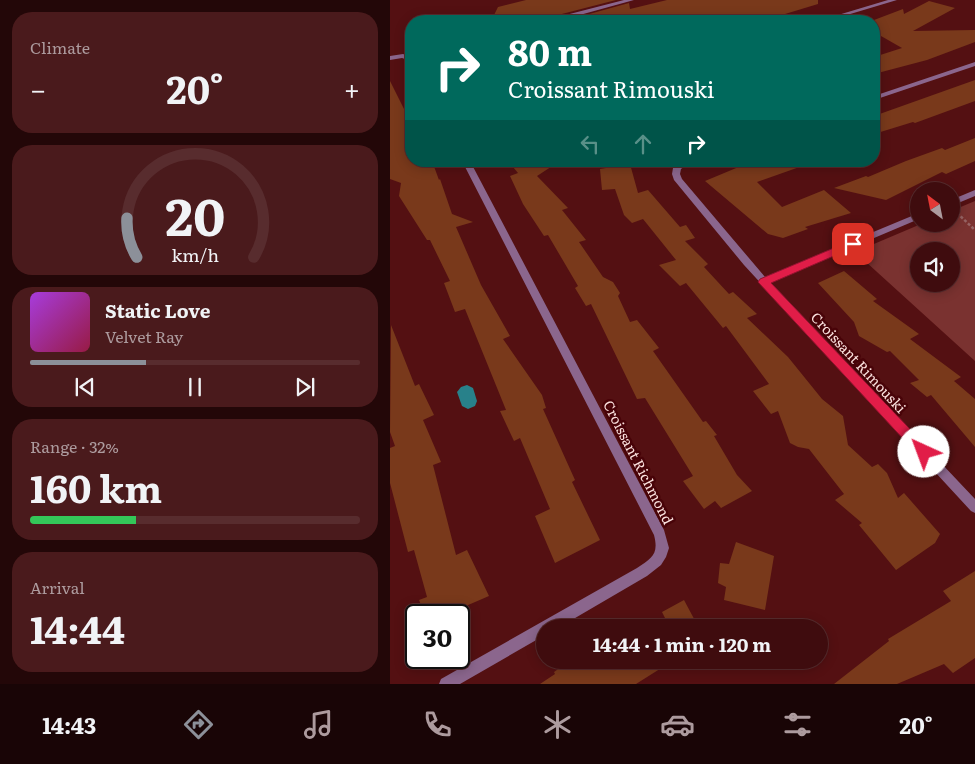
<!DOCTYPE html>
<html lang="en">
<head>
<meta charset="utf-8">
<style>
  :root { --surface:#3f0c0e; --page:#4a1a1c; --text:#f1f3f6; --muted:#ad9b9e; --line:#582c2e; --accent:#8c9099 }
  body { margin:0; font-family:Literata,serif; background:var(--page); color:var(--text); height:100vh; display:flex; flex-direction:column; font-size:19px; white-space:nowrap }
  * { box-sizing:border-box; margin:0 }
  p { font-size:16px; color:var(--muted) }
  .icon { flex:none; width:28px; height:28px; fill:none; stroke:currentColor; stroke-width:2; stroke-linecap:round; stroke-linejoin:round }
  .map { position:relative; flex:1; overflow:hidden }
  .drawer { display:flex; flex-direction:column; gap:12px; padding:12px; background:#230708; width:390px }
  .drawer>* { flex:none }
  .banner { position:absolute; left:15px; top:15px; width:475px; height:152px; border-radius:20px; box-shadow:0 2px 12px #0003,0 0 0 1px var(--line); background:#00695c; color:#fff; overflow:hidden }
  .needle { width:32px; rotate:328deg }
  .fabs { position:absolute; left:520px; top:182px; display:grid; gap:10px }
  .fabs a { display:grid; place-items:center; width:50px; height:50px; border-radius:50%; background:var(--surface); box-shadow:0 2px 12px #0003,0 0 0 1px var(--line); font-size:25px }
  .speed { position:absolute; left:15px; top:604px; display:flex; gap:10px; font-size:25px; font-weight:700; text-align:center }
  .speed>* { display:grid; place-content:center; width:65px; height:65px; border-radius:50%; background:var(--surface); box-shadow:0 2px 12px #0003,0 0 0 1px var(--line); line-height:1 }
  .speed .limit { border:2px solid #111; border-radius:8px; background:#fff; color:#111 }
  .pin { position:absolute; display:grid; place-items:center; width:42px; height:42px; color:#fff; margin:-21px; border-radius:10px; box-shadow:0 2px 8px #0006 }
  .me { position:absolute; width:55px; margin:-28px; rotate:317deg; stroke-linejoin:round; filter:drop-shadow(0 0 4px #0008) }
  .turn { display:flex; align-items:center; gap:18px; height:105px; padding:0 20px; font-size:22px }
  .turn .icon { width:65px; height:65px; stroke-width:2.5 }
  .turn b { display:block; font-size:35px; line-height:42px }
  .lanes { display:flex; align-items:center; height:48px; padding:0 20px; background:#0003; justify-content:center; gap:25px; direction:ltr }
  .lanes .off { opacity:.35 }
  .big { font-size:38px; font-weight:700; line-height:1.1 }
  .drawer .tile { flex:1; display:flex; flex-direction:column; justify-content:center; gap:8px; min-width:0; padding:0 18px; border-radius:20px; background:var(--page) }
  .drawer .dial { align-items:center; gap:0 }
  .dial svg { height:130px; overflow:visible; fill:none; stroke:var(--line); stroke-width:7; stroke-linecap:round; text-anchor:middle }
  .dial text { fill:var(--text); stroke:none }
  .song { display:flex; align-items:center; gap:15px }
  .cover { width:60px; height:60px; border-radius:8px; background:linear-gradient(135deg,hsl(280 70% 55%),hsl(340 70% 35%)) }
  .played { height:5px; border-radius:2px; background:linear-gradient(90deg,var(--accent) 35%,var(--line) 35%) }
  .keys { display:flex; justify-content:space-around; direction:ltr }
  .heat { display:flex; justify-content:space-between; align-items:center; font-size:28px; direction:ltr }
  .charge { height:8px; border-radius:4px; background:linear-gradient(90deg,#34c759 32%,var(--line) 0) }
  .trip { position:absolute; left:146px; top:619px; width:292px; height:50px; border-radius:25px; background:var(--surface); box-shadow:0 2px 12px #0003,0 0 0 1px var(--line); font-weight:700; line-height:50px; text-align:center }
  .tab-bar { display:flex; height:80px; justify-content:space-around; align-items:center; background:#190506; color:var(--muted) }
  .tab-bar .icon { width:35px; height:35px }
  .tab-bar .active { color:var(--accent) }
  .tab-bar b { font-size:22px; color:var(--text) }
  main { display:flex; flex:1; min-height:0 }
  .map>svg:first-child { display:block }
  .green { fill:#7a3230; fill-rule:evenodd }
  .water { fill:#28818a }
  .building { fill:#79391b }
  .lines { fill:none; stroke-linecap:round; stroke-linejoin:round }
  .path { stroke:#976464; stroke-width:2.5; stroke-dasharray:3 2; stroke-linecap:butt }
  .minor { fill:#8b668d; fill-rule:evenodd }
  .route { fill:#e11d48; stroke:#92132f }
  .labels { text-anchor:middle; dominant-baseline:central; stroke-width:5; stroke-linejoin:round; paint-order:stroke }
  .street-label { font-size:14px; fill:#fbe1de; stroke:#480308 }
</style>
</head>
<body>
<main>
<section class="drawer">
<div class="tile"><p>Climate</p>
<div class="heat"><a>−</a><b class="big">20°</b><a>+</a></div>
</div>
<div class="tile dial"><svg viewBox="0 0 100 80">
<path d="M14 69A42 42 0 1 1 86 69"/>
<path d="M14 69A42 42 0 0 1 8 45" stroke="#8c9099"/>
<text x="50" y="56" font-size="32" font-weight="700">20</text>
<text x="50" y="72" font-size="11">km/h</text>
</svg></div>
<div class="tile">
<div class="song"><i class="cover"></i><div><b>Static Love</b><p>Velvet Ray</p></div></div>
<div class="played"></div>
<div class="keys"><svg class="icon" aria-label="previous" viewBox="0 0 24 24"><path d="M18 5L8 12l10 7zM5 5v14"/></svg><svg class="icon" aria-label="pause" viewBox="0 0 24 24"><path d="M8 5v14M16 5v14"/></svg><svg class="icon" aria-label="next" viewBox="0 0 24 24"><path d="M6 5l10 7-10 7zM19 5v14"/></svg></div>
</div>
<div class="tile"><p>Range · 32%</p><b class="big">160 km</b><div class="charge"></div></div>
<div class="tile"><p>Arrival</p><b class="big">14:44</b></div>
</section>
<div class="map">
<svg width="585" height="684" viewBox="0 0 585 684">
  <rect width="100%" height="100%" fill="#541012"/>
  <!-- green -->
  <path class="green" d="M 585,201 L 585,361 L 465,252 L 531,224 L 561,224 L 561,211 ZM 529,251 L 561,251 L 561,284 L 529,284 Z"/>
  <!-- water -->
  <path class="water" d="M 77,385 L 83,388 L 87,401 L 85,406 L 78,409 L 72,406 L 67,392 L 71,387 Z"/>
  <!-- building -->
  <path class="building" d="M 136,0 L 226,0 L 168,15 L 158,21 L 101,21 L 108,7 Z
    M 277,0 L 428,0 L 428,4 L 372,21 L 174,21 L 239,3 L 240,9 Z
    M 539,1 L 565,8 L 523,31 L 585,30 L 585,42 L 537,60 L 484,74 L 484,57 L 512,48 L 484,32 L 484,20 L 513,9 L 514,14 Z
    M 585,80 L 585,101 L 525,123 L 523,122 L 484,134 L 484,116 Z
    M 0,81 L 21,123 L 21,161 L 42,161 L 49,180 L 50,179 L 62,214 L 83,222 L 66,227 L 91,285 L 120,336 L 113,339 L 152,395 L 156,408 L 153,409 L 185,480 L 182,482 L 210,540 L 165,563 L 145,516 L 160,509 L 130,438 L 124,441 L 110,411 L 116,410 L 75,309 L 65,312 L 54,283 L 60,281 L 40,240 L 37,240 L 9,196 L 11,183 L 0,179 Z
    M 585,138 L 585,161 L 556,174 L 552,172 L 496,200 L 444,188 L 476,176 L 478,177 L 516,161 L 552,148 L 555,150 Z
    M 118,161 L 170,161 L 147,176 L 178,208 L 172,210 L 196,240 L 189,242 L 213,277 L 223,282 L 230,293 L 228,296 L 240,322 L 247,320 L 269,348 L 263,351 L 313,422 L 316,421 L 327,435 L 324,436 L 347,475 L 362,491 L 331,508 L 325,501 L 314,509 L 293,481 L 303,476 L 255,398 L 247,399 L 201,304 L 196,306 L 185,288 L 188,286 L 158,235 L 154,236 L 133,204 L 120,176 L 128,173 Z
    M 374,161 L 418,161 L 418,164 L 367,182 L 392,207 L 434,190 L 461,213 L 415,227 L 418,229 L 393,238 L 378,234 L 315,181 L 351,166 L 353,168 Z
    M 221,164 L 240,164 L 248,193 L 258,190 L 290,227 L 296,225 L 305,238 L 295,241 L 318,264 L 314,267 L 339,294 L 343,292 L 367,314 L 357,318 L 398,357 L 432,399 L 453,416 L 458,445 L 482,467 L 488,464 L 497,473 L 508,498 L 514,493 L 550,534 L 545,543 L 506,570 L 469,525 L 472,523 L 445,500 L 454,494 L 419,449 L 408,447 L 400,443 L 388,411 L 381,414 L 363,391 L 379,384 L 336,326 L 333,328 L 296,283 L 290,286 L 269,265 L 286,260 L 253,219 L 242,223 L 234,215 L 225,189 L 212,190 L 210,169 L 222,167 Z
    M 454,271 L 487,299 L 483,301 L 529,334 L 520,339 L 571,377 L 564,381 L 585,399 L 585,447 L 541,395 L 537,397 L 520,383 L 529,380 L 500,351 L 497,352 L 469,336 L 464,322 L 428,283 Z
    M 1,325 L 25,386 L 29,384 L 44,415 L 33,420 L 51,462 L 43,465 L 66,555 L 77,550 L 99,596 L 55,615 L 35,615 L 29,600 L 37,597 L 24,550 L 18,552 L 0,483 L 0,448 L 5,446 L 0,432 Z
    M 346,542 L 384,556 L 375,610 L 334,600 L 336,587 L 328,583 L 330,563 L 339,564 Z
    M 585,571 L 585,658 L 563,673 L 554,664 L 507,684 L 444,684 L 499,641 L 498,639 L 561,601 L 553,591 Z
    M 294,600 L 302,615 L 309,628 L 280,628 L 272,612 Z
    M 181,660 L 284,660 L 246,684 L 150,684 L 165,674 L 164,672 Z"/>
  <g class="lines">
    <!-- path -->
    <path class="path" d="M 567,213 L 585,230"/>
    <!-- minor -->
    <path class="minor" d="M 234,0 L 244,0 L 168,21 L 160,21 L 168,17 Z
      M 498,0 L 507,0 L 437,21 L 428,21 Z
      M 13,54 L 21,57 L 21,61 L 12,58 L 0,60 L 0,56 Z
      M 585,62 L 585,66 L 484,100 L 484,96 Z
      M 72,161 L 80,161 L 274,530 L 279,548 L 276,557 L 271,565 L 257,576 L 168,628 L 155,628 L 155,635 L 70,684 L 49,684 L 51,679 L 247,568 C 262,558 269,554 264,535 Z
      M 292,161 L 302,161 L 291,169 L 290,174 L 292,179 L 375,277 L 529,213 L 529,219 L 380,282 L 585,499 L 585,513 L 581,511 L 354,265 L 284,180 L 282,174 L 283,168 Z
      M 585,190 L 585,196 L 561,206 L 561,200 Z"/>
  </g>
  <!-- route -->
  <path class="route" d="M 463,240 L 467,241 L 467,246 L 381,283 L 538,448 L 540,452 L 538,456 L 534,458 L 529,456 L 368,282 L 370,279 Z"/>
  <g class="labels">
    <!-- street labels -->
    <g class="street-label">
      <text transform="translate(469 362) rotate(47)">Croissant Rimouski</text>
      <text transform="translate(249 462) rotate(63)">Croissant Richmond</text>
    </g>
  </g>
</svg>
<div class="fabs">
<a><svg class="needle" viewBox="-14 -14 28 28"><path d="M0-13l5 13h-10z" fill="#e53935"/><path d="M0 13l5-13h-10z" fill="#ad9b9e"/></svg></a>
<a><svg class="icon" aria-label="sound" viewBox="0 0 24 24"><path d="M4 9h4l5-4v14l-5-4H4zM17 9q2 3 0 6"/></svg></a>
</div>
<div class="speed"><div class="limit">30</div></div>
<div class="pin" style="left:463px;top:244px;background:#d93025"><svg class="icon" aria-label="arrive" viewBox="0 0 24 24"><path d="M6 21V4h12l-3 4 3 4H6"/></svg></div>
<svg class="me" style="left:534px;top:452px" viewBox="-20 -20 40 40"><circle r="19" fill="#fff"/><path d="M0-13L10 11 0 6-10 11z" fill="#e11d48"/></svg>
<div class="trip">14:44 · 1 min · 120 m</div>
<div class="banner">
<div class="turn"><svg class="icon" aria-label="right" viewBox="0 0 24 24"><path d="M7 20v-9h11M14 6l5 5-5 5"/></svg><div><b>80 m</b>Croissant Rimouski</div></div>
<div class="lanes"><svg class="icon off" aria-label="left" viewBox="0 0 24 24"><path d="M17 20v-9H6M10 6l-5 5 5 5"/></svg><svg class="icon off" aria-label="ahead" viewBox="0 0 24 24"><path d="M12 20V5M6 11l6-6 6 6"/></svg><svg class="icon" aria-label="right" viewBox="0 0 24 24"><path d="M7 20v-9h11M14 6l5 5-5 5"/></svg></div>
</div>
</div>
</main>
<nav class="tab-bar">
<b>14:43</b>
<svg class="icon active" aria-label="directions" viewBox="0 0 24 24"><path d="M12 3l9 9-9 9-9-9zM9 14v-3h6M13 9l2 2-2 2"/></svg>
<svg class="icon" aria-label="music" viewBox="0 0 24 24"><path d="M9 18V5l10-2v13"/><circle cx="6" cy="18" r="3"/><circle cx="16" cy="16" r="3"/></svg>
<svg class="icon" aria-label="phone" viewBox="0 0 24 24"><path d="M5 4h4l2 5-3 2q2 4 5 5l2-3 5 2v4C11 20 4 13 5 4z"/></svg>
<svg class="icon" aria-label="climate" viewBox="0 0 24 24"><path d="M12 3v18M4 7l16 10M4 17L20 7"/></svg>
<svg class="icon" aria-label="car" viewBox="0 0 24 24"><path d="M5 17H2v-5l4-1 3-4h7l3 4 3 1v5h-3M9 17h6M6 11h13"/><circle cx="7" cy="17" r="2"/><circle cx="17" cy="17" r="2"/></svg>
<svg class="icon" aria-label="filters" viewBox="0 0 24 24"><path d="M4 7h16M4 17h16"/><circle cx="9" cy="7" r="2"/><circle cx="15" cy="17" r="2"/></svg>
<b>20°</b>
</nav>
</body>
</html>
